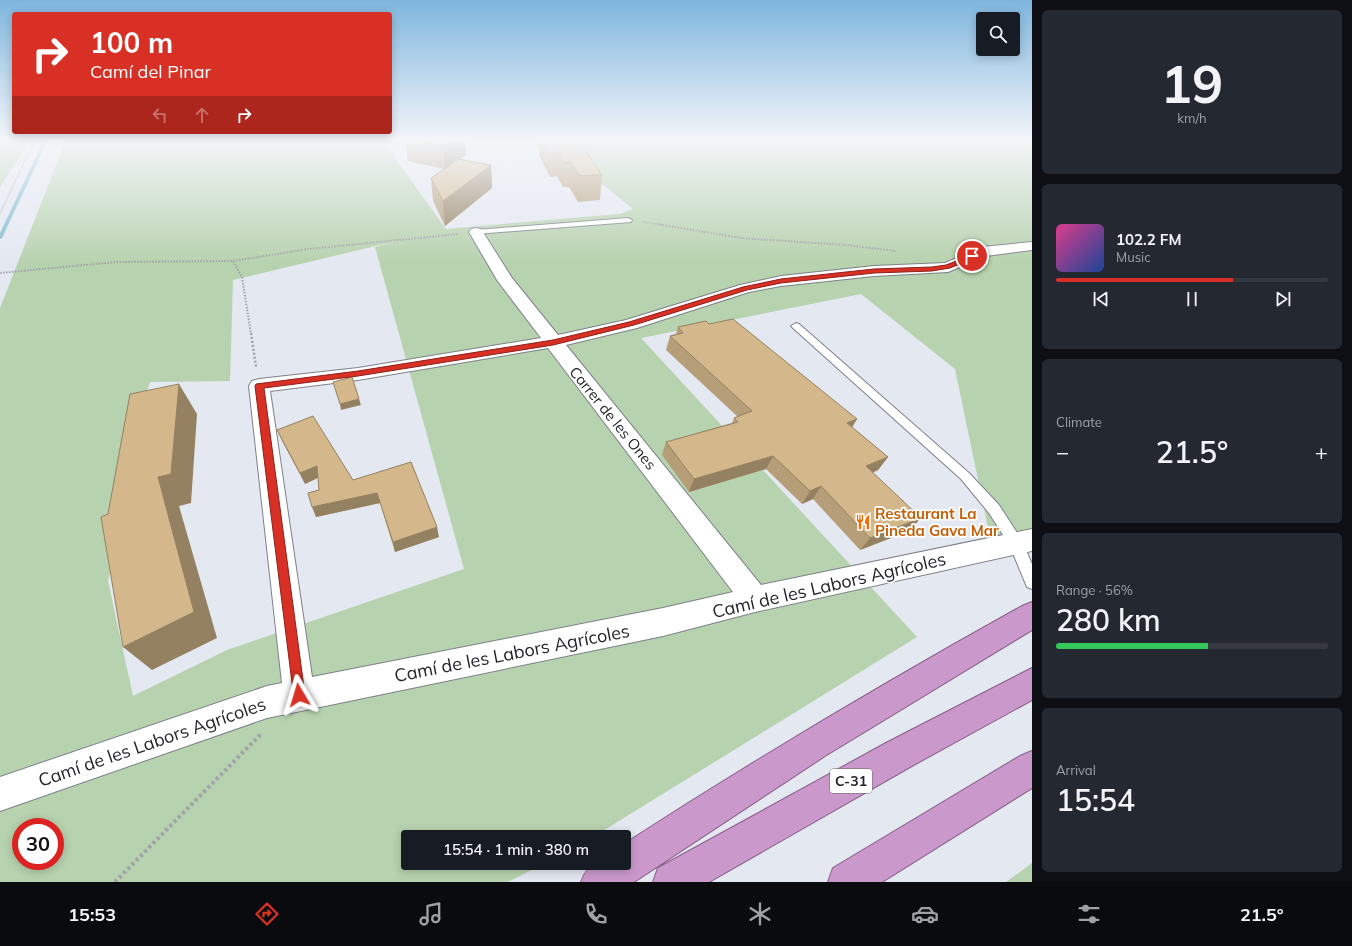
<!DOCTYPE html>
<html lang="en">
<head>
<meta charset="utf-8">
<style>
  :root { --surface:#171b24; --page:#242831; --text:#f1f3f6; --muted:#9ea1a6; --line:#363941; --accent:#d93025 }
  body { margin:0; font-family:Mulish,sans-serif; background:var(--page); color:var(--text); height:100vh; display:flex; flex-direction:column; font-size:15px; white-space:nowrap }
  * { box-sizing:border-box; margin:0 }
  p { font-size:13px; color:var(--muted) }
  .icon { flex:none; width:22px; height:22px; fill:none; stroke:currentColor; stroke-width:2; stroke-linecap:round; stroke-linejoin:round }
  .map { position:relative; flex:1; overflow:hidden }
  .sheet { display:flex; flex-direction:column; gap:10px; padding:10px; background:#0d0f14; width:320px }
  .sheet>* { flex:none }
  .hud { position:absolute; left:12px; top:12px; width:380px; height:122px; border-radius:4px; box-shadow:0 2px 10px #0003; background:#d93025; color:#fff; overflow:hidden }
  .tools { position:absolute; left:976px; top:12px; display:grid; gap:8px }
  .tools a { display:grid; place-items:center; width:44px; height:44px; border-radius:4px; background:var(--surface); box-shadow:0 2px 10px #0003; font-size:20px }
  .speed { position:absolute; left:12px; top:818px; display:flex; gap:8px; font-size:20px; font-weight:700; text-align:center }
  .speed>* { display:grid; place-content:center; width:52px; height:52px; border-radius:50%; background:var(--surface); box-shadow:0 2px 10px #0003; line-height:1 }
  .speed .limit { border:6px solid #d22; background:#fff; color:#111 }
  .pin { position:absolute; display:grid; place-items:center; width:34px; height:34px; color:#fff; margin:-17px; border:2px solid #fff; border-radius:50%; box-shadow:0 1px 4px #0007 }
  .me { position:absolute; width:44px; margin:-22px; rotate:353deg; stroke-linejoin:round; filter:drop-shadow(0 0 3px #0008) }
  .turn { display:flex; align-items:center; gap:14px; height:84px; padding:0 12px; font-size:18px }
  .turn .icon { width:52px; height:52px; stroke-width:2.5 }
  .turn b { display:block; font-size:28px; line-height:34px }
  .lanes { display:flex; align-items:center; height:38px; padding:0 12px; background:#0003; justify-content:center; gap:20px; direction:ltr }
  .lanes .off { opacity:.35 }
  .big { font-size:30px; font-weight:600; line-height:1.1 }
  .sheet .card { flex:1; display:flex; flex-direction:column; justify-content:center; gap:6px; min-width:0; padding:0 14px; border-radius:6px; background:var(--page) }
  .sheet .dial { align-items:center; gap:0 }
  .dial b { font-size:52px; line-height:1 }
  .song { display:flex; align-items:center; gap:12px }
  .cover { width:48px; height:48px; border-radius:6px; background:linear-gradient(135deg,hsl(330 70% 55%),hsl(220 70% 35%)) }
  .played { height:4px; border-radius:2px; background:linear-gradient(90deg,var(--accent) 65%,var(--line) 65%) }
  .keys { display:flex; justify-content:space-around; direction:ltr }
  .heat { display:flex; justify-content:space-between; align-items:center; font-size:22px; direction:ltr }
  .charge { height:6px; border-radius:3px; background:linear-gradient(90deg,#34c759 56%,var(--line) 0) }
  .trip { position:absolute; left:401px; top:830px; width:230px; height:40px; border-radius:4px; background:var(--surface); box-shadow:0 2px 10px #0003; font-weight:600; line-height:40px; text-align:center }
  .tab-bar { display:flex; height:64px; justify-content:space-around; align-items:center; background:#090b0e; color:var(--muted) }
  .tab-bar .icon { width:28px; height:28px }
  .tab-bar .current { color:var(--accent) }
  .tab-bar b { font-size:18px; color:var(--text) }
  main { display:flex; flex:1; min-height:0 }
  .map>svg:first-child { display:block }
  .green { fill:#b7d2ae; fill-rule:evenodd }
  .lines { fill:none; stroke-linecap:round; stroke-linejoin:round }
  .stream { fill:#82bad0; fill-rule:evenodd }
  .service-casing { stroke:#7e8189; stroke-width:2 }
  .minor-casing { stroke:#7e8189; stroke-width:2 }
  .trunk-casing { stroke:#875f88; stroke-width:2 }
  .path-far3 { stroke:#a0a3aa; stroke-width:1.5; stroke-dasharray:1 1; stroke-linecap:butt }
  .path-far2 { stroke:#a0a3aa; stroke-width:2; stroke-dasharray:1.5 1.5; stroke-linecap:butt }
  .path-far1 { stroke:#a0a3aa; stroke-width:2.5; stroke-dasharray:2 2; stroke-linecap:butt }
  .path { stroke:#a0a3aa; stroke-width:4; stroke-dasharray:3 3; stroke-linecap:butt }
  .service { fill:#fff; fill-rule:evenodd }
  .minor { fill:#fff; fill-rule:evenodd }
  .trunk { fill:#ca98ca; fill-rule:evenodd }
  .wall { fill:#b69e78 }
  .shaded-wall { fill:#948162 }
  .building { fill:#d4b88c; stroke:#948162 }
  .route { fill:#d93025; stroke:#8d1f18 }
  .labels { text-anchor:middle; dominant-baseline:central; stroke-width:3.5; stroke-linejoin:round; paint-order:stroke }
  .shield { fill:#fff; stroke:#656668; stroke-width:1 }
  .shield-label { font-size:14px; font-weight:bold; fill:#232528 }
  .street-label { font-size:15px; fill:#232528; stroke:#fff }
  .food-label { font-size:15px; font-weight:bold; fill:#c56008; stroke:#fff; text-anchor:start }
  .near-street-label { font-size:18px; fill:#232528; stroke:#fff }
</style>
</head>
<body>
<main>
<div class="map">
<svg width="1032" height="882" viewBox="0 0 1032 882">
  <rect width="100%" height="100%" fill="#e4e8f1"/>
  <!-- green -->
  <path class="green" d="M 0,140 L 27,140 L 24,149 L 0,187 Z
    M 66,140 L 382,140 L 446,229 L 619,214 L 633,209 L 548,140 L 1032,140 L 1032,529 L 990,537 L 955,369 L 861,294 L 641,338 L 917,637 L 593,837 L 408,837 L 408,863 L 545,863 L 508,882 L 0,882 L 0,308 ZM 401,240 L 375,247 L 464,569 L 227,650 L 133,696 L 108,581 L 150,403 L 143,404 L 150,382 L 230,381 L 233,280 ZM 21,827 L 55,827 L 55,861 L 21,861 Z
    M 1032,863 L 1032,882 L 1006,882 Z"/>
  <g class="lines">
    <!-- stream -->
    <path class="stream" d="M 44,140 L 48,140 L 2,238 L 0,239 L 0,233 Z"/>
    <defs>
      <path id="service" d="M 628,218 L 632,220 L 631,222 L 476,234 L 472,232 L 476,230 Z
        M 796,323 L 799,324 L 969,473 L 999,505 L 1021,539 L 1032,564 L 1032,589 L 1027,587 L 1010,546 L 989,513 L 961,479 L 793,328 L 791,326 Z"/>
      <path id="minor" d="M 476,228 L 481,229 L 512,278 L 558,335 L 626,320 L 740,285 L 781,276 L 874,266 L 945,263 L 982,247 L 1032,242 L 1032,250 L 986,256 L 948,272 L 874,276 L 781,286 L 749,292 L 637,328 L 566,345 L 761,585 L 1032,529 L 1032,551 L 755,612 L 663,636 L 267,718 L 0,811 L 0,777 L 267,686 L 282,683 L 249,386 L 252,381 L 259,379 L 358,368 L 541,338 L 497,280 L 469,232 L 471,229 ZM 548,348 L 733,592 L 663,608 L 312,677 L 270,391 L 358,380 Z"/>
      <path id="trunk" d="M 1032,602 L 1032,630 L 825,756 L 634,882 L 581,882 C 591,857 600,863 624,863 L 624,844 C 754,760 887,681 1022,606 Z
        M 1032,668 L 1032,700 L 910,767 L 709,882 L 653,882 L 658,868 L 886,743 Z
        M 1032,751 L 1032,788 L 882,882 L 828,882 L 833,868 L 1020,756 Z"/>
    </defs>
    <!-- service casing -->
    <use href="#service" class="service-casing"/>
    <!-- minor casing -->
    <use href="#minor" class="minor-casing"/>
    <!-- trunk casing -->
    <use href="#trunk" class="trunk-casing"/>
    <!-- path-far3 -->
    <path class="path-far3" d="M 0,213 L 35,140
      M 643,222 L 664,225"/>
    <!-- path-far2 -->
    <path class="path-far2" d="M 657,224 L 741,238 L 846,245 L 896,251
      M 233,261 L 308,249 L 459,234
      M 0,273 L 116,262 L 233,261 L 242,277 L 251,334"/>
    <!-- path-far1 -->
    <path class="path-far1" d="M 251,333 L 256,367"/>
    <!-- path -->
    <path class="path" d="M 115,882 L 261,734"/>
    <!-- service -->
    <use href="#service" class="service"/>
    <!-- minor -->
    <use href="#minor" class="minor"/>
    <!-- trunk -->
    <use href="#trunk" class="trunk"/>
  </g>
  <!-- wall -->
  <path class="wall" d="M 405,140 L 466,140 L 466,155 L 460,159 L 491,165 L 492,188 L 445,226 L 433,201 L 431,178 L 444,169 L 408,161 Z
    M 539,140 L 572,140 L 579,150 L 602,175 L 600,200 L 578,202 L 569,187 L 563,187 L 557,176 L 550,177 L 539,155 Z
    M 709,324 L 857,419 L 852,427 L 888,457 L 878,470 L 873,472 L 909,531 L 860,550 L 813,499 L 802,504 L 766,469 L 689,492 L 662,455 L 666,442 L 732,423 L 734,418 L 738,417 L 666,350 L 670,336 L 676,334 L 678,327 Z
    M 277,430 L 353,480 L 439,537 L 395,552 L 380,503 L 316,517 L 319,490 L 318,478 L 305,484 L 282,441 Z"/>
  <!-- shaded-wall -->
  <path class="shaded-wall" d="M 450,140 L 466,140 L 466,155 L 445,169 L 443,145 Z
    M 491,165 L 492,188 L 445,226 L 443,201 Z
    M 179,384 L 197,414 L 191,503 L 179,506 L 217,638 L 152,670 L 123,647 L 158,477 Z
    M 359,399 L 361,405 L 341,410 L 340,404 Z
    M 857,419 L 849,432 L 847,423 Z
    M 773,456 L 766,469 L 689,492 L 694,479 Z
    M 888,457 L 878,470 L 857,480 L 866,466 Z
    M 317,466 L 321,476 L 305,484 L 300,473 Z
    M 821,486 L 813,499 L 802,504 L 810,491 Z
    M 377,493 L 380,503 L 316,517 L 312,507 Z
    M 921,518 L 909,531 L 860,550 L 870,538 Z
    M 437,527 L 439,537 L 395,552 L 393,542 Z"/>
  <!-- building -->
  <path class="building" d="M 419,140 L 450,140 L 443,145 Z
    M 544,140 L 572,140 L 579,150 L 585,150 L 602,175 L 580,176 L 571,162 L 564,162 L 558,152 L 551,152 Z
    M 459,159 L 491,165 L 443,201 L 431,178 Z
    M 733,319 L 857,419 L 847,423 L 888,457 L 866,466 L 921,518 L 870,538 L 821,486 L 810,491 L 773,456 L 694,479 L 666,442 L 738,422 L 734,418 L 752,411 L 670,336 L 683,333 L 678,327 L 706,321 L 709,324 Z
    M 352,377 L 359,399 L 340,404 L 333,382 Z
    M 179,384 L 171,474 L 158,477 L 194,612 L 123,647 L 101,517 L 108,514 L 130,394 Z
    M 313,416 L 353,480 L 411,462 L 437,527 L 393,542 L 377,493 L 312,507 L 308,493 L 319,490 L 317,466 L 300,473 L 277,430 Z"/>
  <!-- sky -->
  <linearGradient id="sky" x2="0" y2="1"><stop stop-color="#7fb6de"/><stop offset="0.53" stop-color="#f3f5f9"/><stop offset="1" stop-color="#f3f5f9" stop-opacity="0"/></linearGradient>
  <rect width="1032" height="264" fill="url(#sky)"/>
  <!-- route -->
  <path class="route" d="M 972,255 L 974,255 L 974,258 L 950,268 L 932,271 L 874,273 L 781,283 L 747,290 L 634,325 L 553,345 L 358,376 L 264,388 L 305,695 L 303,699 L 299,701 L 294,699 L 255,386 L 256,384 L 358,371 L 553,340 L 629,322 L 743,287 L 781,279 L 874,269 L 932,267 L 946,265 Z"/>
  <!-- icons -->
  <defs>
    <symbol id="restaurant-bare" viewBox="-9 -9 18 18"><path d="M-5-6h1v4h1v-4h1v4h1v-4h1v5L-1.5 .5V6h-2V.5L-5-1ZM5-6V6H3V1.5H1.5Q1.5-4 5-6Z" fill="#e8710a" stroke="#fff" stroke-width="2.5" paint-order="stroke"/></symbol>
  </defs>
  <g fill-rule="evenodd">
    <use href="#restaurant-bare" x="852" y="511" width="22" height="22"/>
  </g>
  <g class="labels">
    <!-- shield labels -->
    <rect class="shield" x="830" y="769" width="42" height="24" rx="3"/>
    <g class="shield-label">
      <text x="851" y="781">C-31</text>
    </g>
    <!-- street labels -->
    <g class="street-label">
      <text transform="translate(613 418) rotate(51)">Carrer de les Ones</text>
    </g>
    <!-- food labels -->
    <g class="food-label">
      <text x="875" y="513">Restaurant La<tspan x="875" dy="17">Pineda Gava Mar</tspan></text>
    </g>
    <!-- near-street labels -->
    <g class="near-street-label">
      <text transform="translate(829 585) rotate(-13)">Camí de les Labors Agrícoles</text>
      <text transform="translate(512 653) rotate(-11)">Camí de les Labors Agrícoles</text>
      <text transform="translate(152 742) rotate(-19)">Camí de les Labors Agrícoles</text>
    </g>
  </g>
</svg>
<div class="tools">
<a><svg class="icon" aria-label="search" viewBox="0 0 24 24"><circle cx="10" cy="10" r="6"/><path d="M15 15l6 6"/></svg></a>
</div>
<div class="speed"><div class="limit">30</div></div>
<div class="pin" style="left:972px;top:256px;background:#d93025"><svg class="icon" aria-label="arrive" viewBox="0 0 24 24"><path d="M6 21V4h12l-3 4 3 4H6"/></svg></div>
<svg class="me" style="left:299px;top:695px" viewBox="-20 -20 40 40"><path d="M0-17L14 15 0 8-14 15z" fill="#d93025" stroke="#fff" stroke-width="4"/></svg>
<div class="trip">15:54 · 1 min · 380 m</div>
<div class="hud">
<div class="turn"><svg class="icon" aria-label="right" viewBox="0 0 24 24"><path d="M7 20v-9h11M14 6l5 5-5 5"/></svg><div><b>100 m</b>Camí del Pinar</div></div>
<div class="lanes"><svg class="icon off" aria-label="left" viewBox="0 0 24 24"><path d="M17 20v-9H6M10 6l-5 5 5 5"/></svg><svg class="icon off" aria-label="ahead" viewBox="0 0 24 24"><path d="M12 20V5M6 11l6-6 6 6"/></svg><svg class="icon" aria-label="right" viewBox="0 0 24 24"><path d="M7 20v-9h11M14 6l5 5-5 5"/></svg></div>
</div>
</div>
<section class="sheet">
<div class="card dial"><b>19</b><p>km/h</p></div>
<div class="card">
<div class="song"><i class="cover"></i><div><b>102.2 FM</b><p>Music</p></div></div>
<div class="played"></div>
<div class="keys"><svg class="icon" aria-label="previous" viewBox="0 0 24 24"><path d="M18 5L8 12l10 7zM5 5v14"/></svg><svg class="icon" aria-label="pause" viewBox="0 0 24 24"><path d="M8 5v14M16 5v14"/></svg><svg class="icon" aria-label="next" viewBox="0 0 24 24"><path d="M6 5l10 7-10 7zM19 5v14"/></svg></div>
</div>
<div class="card"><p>Climate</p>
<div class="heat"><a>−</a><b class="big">21.5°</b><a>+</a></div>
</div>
<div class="card"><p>Range · 56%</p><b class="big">280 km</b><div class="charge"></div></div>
<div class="card"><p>Arrival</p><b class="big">15:54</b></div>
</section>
</main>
<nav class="tab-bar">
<b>15:53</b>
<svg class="icon current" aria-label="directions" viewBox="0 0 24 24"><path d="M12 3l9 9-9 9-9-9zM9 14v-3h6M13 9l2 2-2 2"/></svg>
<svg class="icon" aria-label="music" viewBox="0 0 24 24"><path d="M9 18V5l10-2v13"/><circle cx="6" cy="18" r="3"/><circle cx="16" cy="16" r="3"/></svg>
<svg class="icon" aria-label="phone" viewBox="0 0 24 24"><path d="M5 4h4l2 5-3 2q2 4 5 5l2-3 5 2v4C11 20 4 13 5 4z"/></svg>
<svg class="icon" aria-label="climate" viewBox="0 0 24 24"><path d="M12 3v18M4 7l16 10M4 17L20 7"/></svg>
<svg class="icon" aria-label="car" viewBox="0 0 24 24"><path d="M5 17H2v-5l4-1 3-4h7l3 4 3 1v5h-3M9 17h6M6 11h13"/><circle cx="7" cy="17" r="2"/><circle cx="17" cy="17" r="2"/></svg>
<svg class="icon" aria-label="filters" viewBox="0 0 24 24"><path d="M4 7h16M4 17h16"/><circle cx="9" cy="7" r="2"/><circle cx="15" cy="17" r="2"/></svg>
<b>21.5°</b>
</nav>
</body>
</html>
